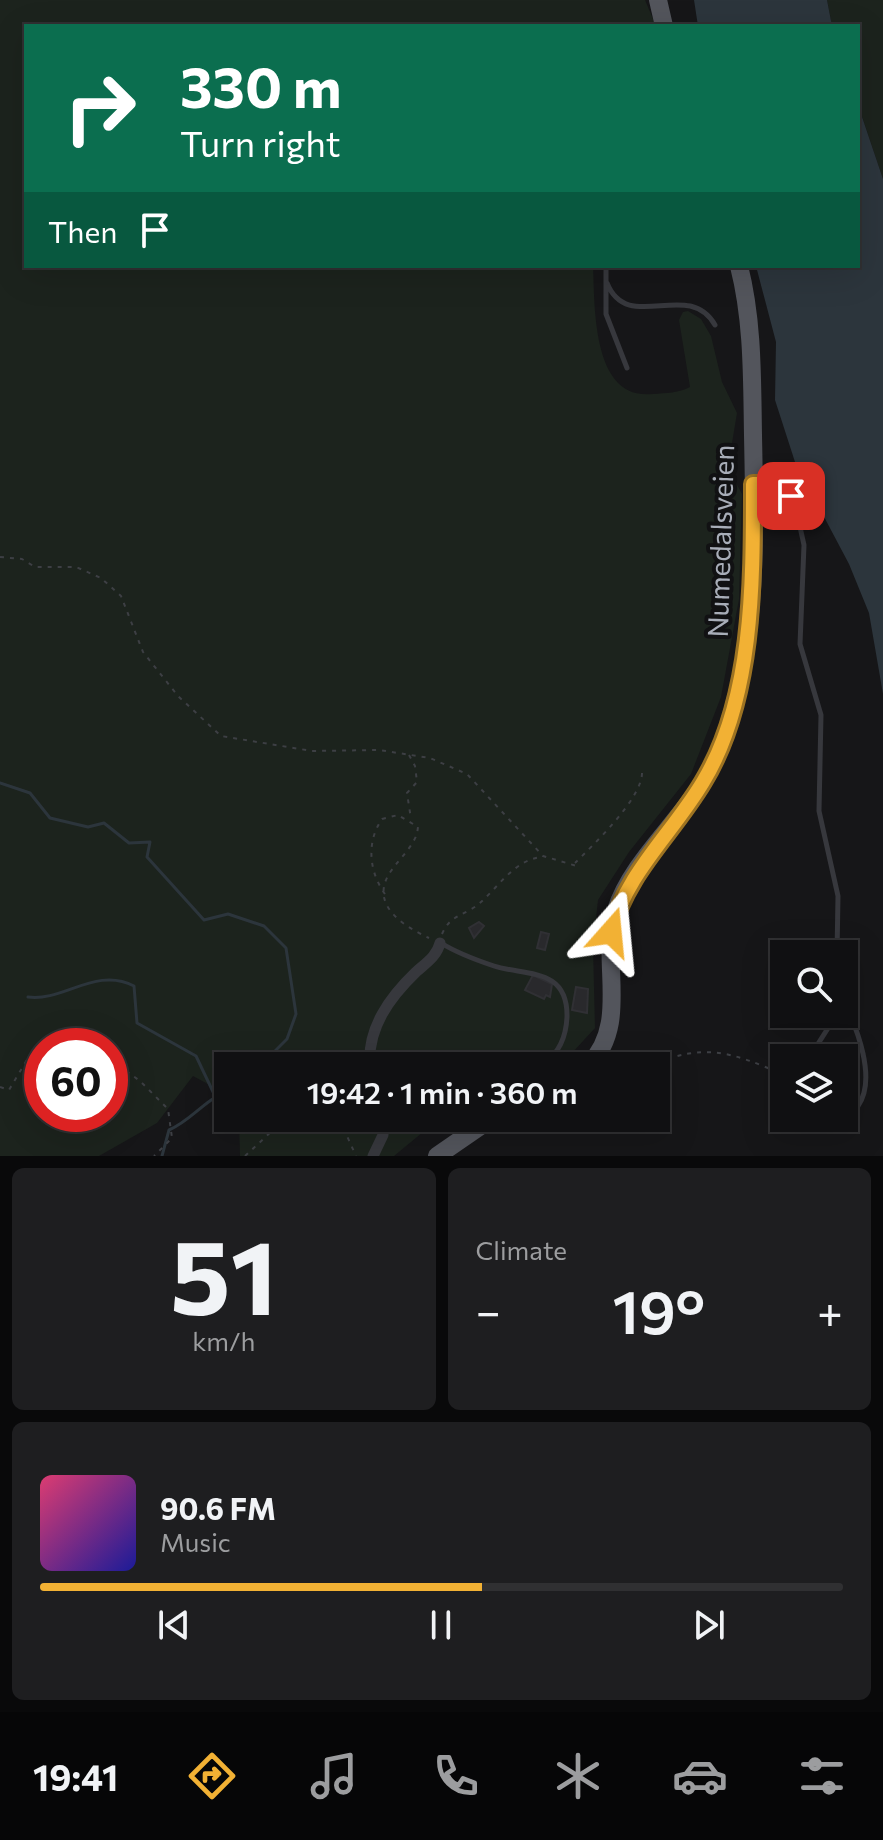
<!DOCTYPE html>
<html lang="en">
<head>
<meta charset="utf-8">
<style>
  :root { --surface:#101012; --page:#1e1e20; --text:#f1f3f6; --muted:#9c9d9f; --line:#303032; --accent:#f2b134 }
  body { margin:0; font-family:Commissioner,sans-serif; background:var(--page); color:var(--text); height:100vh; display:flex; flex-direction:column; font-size:30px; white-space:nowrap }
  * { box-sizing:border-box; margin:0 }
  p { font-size:26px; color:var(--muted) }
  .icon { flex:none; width:44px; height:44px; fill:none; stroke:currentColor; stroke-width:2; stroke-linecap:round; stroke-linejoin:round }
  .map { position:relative; height:1156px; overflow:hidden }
  .side { display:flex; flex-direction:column; gap:12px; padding:12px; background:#09090a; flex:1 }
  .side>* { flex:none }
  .hud { position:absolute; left:24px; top:24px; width:836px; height:244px; border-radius:0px; box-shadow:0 8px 32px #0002,0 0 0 2px var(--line); background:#0b6e4f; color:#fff; overflow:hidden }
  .controls { position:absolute; left:770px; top:940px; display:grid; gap:16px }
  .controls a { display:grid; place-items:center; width:88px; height:88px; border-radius:0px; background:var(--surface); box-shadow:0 8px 32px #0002,0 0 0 2px var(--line); font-size:40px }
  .speed { position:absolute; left:24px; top:1028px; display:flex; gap:16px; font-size:40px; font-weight:700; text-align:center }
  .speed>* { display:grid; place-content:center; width:104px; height:104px; border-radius:50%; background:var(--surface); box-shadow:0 8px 32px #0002,0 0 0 2px var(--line); line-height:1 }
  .speed .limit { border:12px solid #d22; background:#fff; color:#111 }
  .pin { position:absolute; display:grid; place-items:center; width:68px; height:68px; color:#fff; margin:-34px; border-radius:16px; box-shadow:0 4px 12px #0006 }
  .me { position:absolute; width:88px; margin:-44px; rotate:18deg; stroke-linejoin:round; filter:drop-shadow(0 0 6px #0008) }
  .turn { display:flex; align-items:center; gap:28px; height:168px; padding:0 24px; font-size:36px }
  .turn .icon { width:104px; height:104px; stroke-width:2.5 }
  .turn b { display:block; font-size:56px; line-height:68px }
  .then { display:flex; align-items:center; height:76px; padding:0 24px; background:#0003; gap:16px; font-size:30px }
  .big { font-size:60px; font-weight:600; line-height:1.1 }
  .side .card { flex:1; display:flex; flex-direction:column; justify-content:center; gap:12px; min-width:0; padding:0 28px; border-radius:12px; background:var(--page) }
  .side .dial { align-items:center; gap:0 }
  .dial b { font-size:104px; line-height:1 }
  .song { display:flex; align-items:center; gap:24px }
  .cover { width:96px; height:96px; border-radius:12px; background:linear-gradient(135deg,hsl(340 70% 55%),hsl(240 70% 35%)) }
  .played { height:8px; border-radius:4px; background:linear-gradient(90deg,var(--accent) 55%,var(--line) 55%) }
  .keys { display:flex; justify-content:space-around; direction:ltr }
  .heat { display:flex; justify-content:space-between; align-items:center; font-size:44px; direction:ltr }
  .side .tiles { flex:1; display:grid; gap:12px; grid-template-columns:1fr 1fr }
  .card:last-child { grid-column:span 2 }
  .trip { position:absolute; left:214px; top:1052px; width:456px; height:80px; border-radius:0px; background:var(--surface); box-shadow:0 8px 32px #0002,0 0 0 2px var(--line); font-weight:600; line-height:80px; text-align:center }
  .tab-bar { display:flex; height:128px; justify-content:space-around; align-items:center; background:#060607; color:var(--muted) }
  .tab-bar .icon { width:56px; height:56px }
  .tab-bar .active { color:var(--accent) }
  .tab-bar b { font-size:36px; color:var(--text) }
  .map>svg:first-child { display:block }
  .green { fill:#1c231d; fill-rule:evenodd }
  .water { fill:#2c353c }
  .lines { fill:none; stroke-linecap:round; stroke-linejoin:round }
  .stream { stroke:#2c353c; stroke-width:3 }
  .building { fill:#29292c; stroke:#303034; stroke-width:2 }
  .path { stroke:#3d3f44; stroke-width:2; stroke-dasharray:4 6; stroke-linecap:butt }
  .lane { stroke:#37383d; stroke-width:5 }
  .street { stroke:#37383d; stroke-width:11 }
  .primary { stroke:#53555c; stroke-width:18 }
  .route-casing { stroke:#9d7322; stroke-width:20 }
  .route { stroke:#f2b134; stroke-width:14 }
  .labels { text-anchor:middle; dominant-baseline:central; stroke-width:8; stroke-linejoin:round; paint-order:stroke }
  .street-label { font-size:28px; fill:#a8adb8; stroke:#111113 }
</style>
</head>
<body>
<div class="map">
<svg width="883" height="1156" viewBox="0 0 883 1156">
  <rect width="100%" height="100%" fill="#161618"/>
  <!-- green -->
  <path class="green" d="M 0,0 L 645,0 L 656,26 L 26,26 L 26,266 L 593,266 C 595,308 592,401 653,394 C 666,393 679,393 690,387 L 679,320 L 683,312 L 688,311 L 701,319 L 711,336 L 722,382 L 737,413 L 732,443 L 736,483 L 742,494 L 739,599 L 721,697 L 691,774 L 629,852 L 598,900 L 593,946 L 595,1028 L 560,1066 L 228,1066 L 228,1095 L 193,1076 L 157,1123 L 99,1156 L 0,1156 ZM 42,1046 L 110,1046 L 110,1114 L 42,1114 Z
    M 827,0 L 883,0 L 883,179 L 858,105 L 858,26 L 832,26 Z
    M 239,1118 L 440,1118 L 394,1156 L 240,1156 Z"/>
  <!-- water -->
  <path class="water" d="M 694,0 L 827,0 L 832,26 L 698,26 Z
    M 858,105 L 883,179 L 883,694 L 869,613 L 849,564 L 795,462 L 775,400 L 776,342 L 756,266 L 858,266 Z"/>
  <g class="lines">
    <!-- stream -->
    <path class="stream" d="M 0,783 L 30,793 L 50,818 L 88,827 L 104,823 L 129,843 L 150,842 L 147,857 L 204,920 L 228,914 L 264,926 L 286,948 L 296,1014 L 287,1039 L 260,1066
      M 28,997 C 63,1002 96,966 134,986 L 137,1023 L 196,1056 L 215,1096
      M 162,1156 L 169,1130 C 192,1120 204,1100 228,1091"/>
  </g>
  <!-- building -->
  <path class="building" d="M 479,922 L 484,926 L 474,938 L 469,928 Z
    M 541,932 L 549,934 L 545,950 L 537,948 Z
    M 533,975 L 552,984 L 550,997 L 546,995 L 544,999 L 525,990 Z
    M 576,987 L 588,989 L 587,1013 L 572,1010 Z"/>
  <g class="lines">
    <!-- path -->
    <path class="path" d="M 0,557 L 22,559 L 35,567 L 76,567 L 101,578 L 121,596 L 143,652 L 178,696 L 221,736 L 312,751 L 379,750 L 430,758 L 467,774 L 543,856 L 580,867
      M 409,755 L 415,766 L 417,782 L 407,793 L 411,819
      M 575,863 C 593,845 643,798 642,772
      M 385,894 C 369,872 366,842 382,819 L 398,815 L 418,827 L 417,834 C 411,849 400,858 391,871 C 368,904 403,926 429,938
      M 442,934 C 451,913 466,916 481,902 C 499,886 515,860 541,857
      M 110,1059 L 140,1081 L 168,1109 L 172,1138 L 154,1156
      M 649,1066 C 704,1042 732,1052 784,1075
      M 0,1087 L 9,1090 L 28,1058 L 42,1055
      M 325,1118 L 347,1136 L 356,1156
      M 245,1156 L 286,1118"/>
    <!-- lane -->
    <path class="lane" d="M 606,266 L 606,314 L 627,368
      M 607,283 C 628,335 688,278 715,325
      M 758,484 L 778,484 L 788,490 L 796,509 L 804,545 L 800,644 L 821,715 L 819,811 L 838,896 L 837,954
      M 441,943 C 457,953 476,960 494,966 C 525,976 568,967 567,1017 C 566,1038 559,1052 543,1066
      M 844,1002 C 857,1028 877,1079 858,1106 L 844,1102
      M 809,1058 L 837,1014"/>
    <!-- street -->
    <path class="street" d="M 370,1066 C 367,1028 390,997 416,972 C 426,963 437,956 440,943
      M 373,1156 L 383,1135 L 384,1118"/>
    <!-- primary -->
    <path class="primary" d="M 658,0 L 664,26
      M 588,1066 C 631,1023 599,961 616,910 C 634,855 692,813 716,758 C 759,658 755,541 753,435 C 752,378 753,321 739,266
      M 437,1156 L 492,1118"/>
  </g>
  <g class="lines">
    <defs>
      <path id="route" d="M 611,932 C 626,873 672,834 703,782 C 754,698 753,580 753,484 L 778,484 L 791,496"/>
    </defs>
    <!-- route casing -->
    <use href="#route" class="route-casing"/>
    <!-- route -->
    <use href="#route" class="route"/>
  </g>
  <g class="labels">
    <!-- street labels -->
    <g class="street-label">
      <text transform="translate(720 541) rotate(-88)">Numedalsveien</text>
    </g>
  </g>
</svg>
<div class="controls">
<a><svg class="icon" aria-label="search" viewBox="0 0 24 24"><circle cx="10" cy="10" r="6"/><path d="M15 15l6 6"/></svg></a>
<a><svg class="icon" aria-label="layers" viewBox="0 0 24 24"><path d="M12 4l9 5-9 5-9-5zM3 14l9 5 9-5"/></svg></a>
</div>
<div class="speed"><div class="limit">60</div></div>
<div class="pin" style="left:791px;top:496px;background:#d93025"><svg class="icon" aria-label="arrive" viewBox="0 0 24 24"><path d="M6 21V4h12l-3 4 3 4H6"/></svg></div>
<svg class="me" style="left:611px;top:932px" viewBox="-20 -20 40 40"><path d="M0-17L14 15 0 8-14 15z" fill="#f2b134" stroke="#fff" stroke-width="4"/></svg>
<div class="trip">19:42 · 1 min · 360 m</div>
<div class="hud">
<div class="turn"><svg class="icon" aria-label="right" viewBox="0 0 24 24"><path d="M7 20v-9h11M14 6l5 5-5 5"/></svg><div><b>330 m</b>Turn right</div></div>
<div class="then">Then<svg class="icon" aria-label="arrive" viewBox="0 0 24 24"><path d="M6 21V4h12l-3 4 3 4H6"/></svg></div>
</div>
</div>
<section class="side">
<div class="tiles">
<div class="card dial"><b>51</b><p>km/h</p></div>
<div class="card"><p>Climate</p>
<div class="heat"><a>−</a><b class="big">19°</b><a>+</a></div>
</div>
<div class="card">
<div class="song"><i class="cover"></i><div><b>90.6 FM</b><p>Music</p></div></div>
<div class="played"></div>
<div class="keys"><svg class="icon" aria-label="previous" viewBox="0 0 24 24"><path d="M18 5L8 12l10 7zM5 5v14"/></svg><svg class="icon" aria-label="pause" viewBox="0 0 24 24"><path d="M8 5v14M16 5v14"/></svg><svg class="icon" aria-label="next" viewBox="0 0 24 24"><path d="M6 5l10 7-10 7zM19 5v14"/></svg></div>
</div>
</div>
</section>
<nav class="tab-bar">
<b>19:41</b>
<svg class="icon active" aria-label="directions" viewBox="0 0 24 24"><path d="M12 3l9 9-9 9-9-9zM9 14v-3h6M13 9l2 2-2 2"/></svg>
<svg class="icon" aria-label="music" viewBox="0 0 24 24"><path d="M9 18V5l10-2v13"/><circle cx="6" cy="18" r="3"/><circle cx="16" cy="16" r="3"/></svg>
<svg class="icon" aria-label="phone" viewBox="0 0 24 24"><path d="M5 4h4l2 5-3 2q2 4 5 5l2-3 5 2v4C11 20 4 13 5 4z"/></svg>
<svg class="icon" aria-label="climate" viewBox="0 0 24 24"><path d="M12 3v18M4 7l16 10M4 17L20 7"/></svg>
<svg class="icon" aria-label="car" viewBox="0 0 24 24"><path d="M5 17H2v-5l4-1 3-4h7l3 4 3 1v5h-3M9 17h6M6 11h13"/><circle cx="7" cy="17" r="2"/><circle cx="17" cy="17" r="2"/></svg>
<svg class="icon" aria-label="filters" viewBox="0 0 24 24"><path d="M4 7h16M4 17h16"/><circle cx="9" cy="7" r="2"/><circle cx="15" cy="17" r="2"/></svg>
</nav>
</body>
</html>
